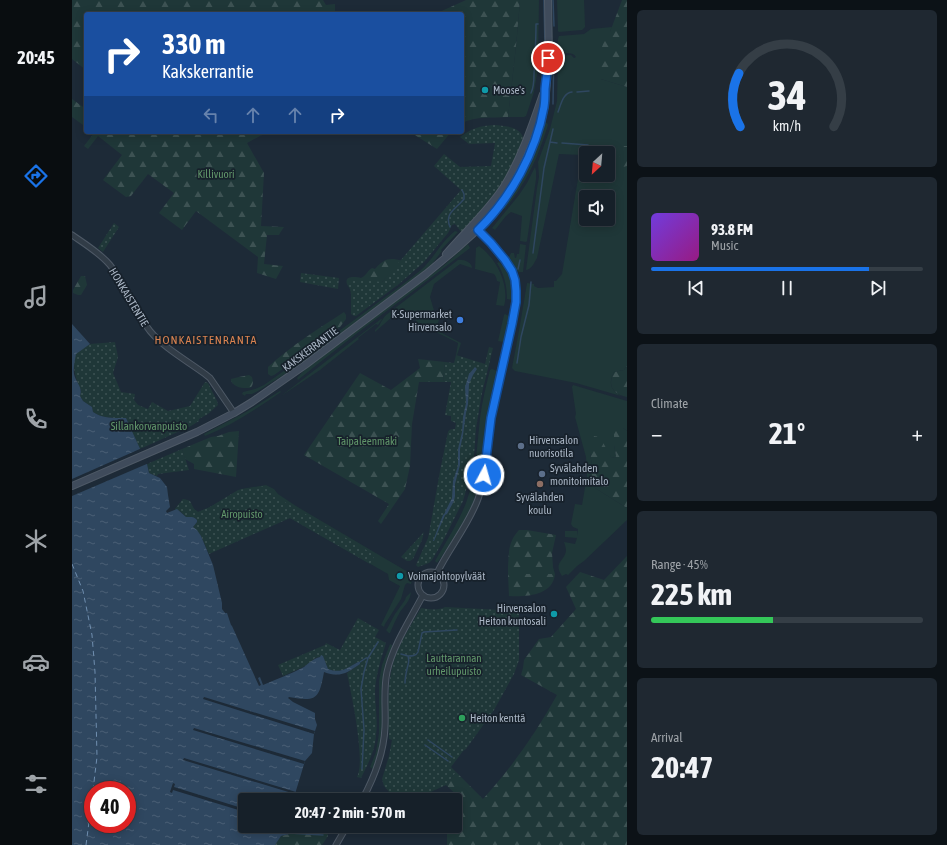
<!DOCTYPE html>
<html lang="en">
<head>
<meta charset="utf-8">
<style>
  :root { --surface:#162029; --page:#1f2831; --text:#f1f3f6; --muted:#9ea3a8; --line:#353e46; --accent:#1a73e8 }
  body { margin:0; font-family:"Asap Condensed",sans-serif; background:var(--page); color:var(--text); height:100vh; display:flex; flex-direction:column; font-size:15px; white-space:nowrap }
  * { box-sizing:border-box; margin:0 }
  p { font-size:13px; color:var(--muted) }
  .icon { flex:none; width:22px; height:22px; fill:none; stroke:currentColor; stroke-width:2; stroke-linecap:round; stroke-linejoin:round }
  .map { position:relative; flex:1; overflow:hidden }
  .side { display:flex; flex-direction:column; gap:10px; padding:10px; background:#0c1217; width:320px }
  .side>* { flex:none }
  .guide { position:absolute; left:12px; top:12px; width:380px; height:122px; border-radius:4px; box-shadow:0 2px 10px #0003,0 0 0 1px var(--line); background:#1a4fa0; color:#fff; overflow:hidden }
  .needle { width:26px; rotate:206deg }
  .controls { position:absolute; left:507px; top:146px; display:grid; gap:8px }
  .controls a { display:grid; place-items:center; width:36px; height:36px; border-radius:4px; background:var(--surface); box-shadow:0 2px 10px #0003,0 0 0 1px var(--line); font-size:20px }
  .speed { position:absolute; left:12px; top:781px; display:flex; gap:8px; font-size:20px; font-weight:700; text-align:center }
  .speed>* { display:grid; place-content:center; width:52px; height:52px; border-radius:50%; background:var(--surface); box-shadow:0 2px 10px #0003,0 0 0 1px var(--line); line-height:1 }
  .speed .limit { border:6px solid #d22; background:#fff; color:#111 }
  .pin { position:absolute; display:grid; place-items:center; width:34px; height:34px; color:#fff; margin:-17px; border:2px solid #fff; border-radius:50%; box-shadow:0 1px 4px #0007 }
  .me { position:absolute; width:44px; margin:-22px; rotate:6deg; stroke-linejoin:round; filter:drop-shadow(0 0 3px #0008) }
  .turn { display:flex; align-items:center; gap:14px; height:84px; padding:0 12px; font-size:18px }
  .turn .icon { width:52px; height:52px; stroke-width:2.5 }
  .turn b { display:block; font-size:28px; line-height:34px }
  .lanes { display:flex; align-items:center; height:38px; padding:0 12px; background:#0003; justify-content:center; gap:20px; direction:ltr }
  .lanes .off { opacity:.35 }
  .big { font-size:30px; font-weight:700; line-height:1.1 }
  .side .widget { flex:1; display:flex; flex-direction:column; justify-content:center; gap:6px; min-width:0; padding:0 14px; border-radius:6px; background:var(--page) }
  .side .dial { align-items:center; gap:0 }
  .dial svg { height:104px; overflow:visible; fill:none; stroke:var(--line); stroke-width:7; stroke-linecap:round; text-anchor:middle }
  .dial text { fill:var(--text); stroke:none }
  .song { display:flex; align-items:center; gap:12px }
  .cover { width:48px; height:48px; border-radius:6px; background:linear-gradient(135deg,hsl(260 70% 55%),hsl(310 70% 35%)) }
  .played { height:4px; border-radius:2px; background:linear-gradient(90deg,var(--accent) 80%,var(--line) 80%) }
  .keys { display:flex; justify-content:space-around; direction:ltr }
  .heat { display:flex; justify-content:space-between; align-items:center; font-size:22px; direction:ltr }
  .charge { height:6px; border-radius:3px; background:linear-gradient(90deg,#34c759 45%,var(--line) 0) }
  .trip { position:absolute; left:166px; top:793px; width:224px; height:40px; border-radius:4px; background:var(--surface); box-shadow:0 2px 10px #0003,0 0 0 1px var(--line); font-weight:700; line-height:40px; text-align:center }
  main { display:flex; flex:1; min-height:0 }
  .dock { display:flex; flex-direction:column; width:72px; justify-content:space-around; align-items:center; background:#090d10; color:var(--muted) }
  .dock .icon { width:28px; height:28px }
  .dock .active { color:var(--accent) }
  .dock b { font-size:18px; color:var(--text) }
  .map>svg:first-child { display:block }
  .grass { fill:#1f3738; fill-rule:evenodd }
  .forest { fill:url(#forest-firs) }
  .park { fill:url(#park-dots) }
  .water { fill:url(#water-ripples); fill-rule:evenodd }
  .pier { fill:#1d2a37 }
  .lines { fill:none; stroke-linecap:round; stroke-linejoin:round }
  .stream { stroke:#2f4760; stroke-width:1.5 }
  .ferry { stroke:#708fb0; stroke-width:1; stroke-dasharray:5 4; stroke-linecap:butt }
  .tertiary-casing { stroke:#4e5966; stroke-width:7 }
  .secondary-casing { stroke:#4e5966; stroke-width:8 }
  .tertiary { stroke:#313c47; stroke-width:5 }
  .secondary { stroke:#3f4b5b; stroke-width:6 }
  .route-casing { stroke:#114b97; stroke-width:10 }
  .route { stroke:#1a73e8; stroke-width:7 }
  .culture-dot { fill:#0f9aa8; stroke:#17212b; stroke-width:1.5 }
  .shop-dot { fill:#3f7fe0; stroke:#17212b; stroke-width:1.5 }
  .service-dot { fill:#5c6f8a; stroke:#17212b; stroke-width:1.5 }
  .education-dot { fill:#8d6e63; stroke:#17212b; stroke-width:1.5 }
  .leisure-dot { fill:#2e9e5b; stroke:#17212b; stroke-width:1.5 }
  .labels { text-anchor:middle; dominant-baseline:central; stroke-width:3.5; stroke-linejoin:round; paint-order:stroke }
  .poi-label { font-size:11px; fill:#aab6c5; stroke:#17212b; text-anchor:start }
  .park-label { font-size:11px; fill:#61966a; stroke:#17212b }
  .street-label { font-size:11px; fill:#aab6c5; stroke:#17212b }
  .neighbourhood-label { font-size:12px; letter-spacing:1px; fill:#da8350; stroke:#17212b }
</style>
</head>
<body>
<main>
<nav class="dock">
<b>20:45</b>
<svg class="icon active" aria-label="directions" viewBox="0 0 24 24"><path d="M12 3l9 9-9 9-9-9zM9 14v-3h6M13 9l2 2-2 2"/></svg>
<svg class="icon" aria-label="music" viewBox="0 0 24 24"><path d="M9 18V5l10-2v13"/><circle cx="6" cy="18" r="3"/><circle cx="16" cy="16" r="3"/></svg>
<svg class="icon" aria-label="phone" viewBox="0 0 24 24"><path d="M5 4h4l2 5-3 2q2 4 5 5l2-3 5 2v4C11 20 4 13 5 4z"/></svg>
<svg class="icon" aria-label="climate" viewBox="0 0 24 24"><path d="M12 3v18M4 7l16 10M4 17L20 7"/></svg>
<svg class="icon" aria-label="car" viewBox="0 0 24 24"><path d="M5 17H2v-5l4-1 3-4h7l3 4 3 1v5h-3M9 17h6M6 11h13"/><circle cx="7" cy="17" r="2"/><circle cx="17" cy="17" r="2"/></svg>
<svg class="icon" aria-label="filters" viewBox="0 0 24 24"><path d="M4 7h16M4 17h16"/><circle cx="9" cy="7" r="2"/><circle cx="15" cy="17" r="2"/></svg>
</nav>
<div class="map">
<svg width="555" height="845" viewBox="0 0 555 845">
  <defs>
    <pattern id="forest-firs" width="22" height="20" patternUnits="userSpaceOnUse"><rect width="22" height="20" fill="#1f3738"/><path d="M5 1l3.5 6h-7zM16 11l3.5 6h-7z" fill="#3d5253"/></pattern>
    <pattern id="park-dots" width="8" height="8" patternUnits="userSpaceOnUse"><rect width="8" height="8" fill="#1f3738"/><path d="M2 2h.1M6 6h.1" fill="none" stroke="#3d5253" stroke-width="1.8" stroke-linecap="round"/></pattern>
    <pattern id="water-ripples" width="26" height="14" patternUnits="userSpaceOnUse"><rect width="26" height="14" fill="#2f4760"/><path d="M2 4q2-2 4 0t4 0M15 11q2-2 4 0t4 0" fill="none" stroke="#4a5f75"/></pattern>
  </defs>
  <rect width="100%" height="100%" fill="#1d2a37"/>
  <!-- grass -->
  <path class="grass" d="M 448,0 L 467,0 L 466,68 L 462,92 L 454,116 L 452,117 L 436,117 L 444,46 Z
    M 485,0 L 512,0 L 513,25 L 513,27 L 510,30 L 487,32 L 486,31 Z
    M 540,27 L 538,32 L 529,79 L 555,87 L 555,366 L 552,370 L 542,372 C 536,384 539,390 549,396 L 504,383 L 443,371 L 440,368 L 448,325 L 455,283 L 462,284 L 462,286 L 466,288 L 482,287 L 482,281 L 484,281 L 490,274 L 510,155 L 487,154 L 465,258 C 462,263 460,269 454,270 L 465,188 L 467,177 L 466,162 L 478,129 L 485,101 L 486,57 L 487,56 L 499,55 L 502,58 L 504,57 C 501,51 492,54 486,54 L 486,39 L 487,36 L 512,34 L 519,29 ZM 514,153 L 536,153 L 536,175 L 514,175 ZM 514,197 L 536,197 L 536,219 L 514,219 Z
    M 472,122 L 475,123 L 476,125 C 469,147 461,169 448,188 C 444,195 438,202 433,209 L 432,208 Z
    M 463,167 L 464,171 L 464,179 L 455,241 L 454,242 L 448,241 L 450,216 L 439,212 L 434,216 L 423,230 L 420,228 L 447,195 L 455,183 Z
    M 383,231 L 386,232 L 369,250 L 370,251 L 360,264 L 353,270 L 255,345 L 229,364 L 186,391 L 180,394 L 174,394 L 173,396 L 170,394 L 171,392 L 183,389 L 192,385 C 226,361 259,337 293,312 C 311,298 331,285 349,270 C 362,258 369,242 383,231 Z
    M 396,244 L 398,248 C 341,292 282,334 226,380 L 225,378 L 234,368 L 347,283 L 371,266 Z
    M 448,244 L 454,245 L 451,272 L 447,272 L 444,270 L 437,257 L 439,253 L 442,253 L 443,258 L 444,258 L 445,254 L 447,254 Z
    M 407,246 C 424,258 438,285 432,306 L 424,305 L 428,282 L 425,281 L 424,277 L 422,274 L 403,269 L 404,248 Z
    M 386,260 C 391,259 400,262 400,268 L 388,264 L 362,284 L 358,297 L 363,314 L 368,316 L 364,330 L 389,343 L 385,355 L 384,355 L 386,343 L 344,322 L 344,318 L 328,310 L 303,332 L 303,330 L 307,326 C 309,322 311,318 314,315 Z
    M 427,262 C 439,273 443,284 441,300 L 435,299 C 435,286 432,274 425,263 Z
    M 433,314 L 437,316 L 438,318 L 433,339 L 431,342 L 426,341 L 432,315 Z
    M 309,319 L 310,319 L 306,325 L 304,324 L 286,338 L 287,339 L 248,370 L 209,396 Z
    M 420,369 L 425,371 C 421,388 417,405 415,422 C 412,448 411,475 402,500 C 395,521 378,545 365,563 L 363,561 C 374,542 386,523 394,503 C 404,476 405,446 408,418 C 410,402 414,386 418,370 Z
    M 501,385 L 555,401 L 555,431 L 551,428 L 542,445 L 544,456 L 543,458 L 539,457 L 534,450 L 518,453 L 520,465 L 518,479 L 520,486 L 555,508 L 555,520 L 512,561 L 505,566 L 496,575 L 494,574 L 490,576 C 481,562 492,562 494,551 C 494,548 493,545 492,542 L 503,544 L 505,538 L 493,537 L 493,531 L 505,531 L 505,536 L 506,529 L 501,527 L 499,524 L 503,504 L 510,505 L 515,476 L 514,457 L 503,417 L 504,414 L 500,387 Z
    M 208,391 L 209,392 C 184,409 160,425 133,436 L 132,434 L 174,412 Z
    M 194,485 L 202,489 L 206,494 L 224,506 L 341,575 L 339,584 L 335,583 L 333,585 L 329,599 L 313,624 L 312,627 L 309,625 L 328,586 L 317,580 L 316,574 L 218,518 L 196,527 L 103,510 L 103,509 L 111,499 L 116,500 L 122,509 L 126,512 L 138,507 L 169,489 Z
    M 436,567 L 481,567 L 483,574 L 436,574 Z
    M 339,592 C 338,601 333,605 328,612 C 324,619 321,626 318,633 L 317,633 L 314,630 L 315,629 L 323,614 L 333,600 L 334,597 Z
    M 318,644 L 320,645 L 320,647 C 316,656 312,666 311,676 C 307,707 316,740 301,769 L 298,767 L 304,752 L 307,733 L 307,681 L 310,665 Z"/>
  <!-- forest -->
  <path class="forest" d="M 0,0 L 251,0 L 254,5 L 263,4 L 263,14 L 14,14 L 14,70 L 0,59 Z
    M 394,0 L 448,0 L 444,46 L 436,117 C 420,118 404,116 390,123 L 390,14 L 363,14 Z
    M 550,0 L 555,0 L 555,87 L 529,79 L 529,52 L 533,33 L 538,32 Z
    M 0,99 L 14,109 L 14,127 L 0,117 Z
    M 21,132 L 195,132 L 175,143 L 192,173 L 189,226 L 212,227 L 208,233 L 207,235 L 195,235 L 192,264 L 211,266 L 204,279 L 185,273 L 186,257 L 124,211 L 110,230 L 87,213 L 102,193 L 76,174 L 59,196 L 54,197 L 31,180 L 50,155 L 26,136 L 16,149 L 12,146 L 22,133 Z
    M 338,132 L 379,132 L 365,149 Z
    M 548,146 L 555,146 L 555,166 L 547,168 Z
    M 380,209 L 281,312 L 279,312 C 279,305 280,299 279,292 C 279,289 276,287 275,284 C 272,275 284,277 289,278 C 294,276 295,271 300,268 L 303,269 C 312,259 317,257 330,261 Z
    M 9,276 L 13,276 L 15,285 L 9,295 L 6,295 L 1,293 L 1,290 Z
    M 272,312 L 274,315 L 274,319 L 268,327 L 265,330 L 243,346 L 202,375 L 199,376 L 196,374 L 196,367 C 219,346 246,329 272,312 Z
    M 346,359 L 373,362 L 371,382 L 347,382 L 340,424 L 338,466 L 333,489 L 309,524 L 306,521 L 317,504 L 232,455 L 288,373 L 319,390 L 348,368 Z
    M 555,366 L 555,397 C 541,394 535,386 542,372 L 552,370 Z
    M 177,375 L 180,377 C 181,381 182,385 178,388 C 170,388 163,388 159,381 L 159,379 L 167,377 Z
    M 546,427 L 551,428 L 555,431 L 555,508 L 520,486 L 518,479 L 520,465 L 518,453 L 522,436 L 528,437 L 539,457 L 543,458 L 544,456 L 542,445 L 542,431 Z
    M 167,431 L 164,477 L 122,469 L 122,464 L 113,459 L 110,449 L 139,437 L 146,436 L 157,432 Z
    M 447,530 L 455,530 L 484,535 L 480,553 L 481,567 L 436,567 C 437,552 436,542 447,530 Z
    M 555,556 L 555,845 L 375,845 L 375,826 L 383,826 L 383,811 L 391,801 L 374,785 L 384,772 L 411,799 C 440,767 464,733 485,695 L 449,675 L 451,668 L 452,660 L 467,639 L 479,637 L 504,609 L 494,587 L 508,572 L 532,580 Z
    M 436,574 L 483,574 C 481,596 453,597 437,596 Z
    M 236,831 L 255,832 L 256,836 L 250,845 L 203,845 L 209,836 L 217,834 L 217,832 Z"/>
  <!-- park -->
  <path class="park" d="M 422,125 C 431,126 445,126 450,135 C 456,145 425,193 417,203 C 409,213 399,223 390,233 L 383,224 L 380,225 L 376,233 L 352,262 L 327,284 L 284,316 L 282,316 L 279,314 L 279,294 L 278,288 L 276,285 L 276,279 L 310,282 L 389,190 L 362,166 L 372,154 L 388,167 L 419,166 L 423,143 L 397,144 L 388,137 C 400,128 408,126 422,125 Z
    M 42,223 L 47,227 L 31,252 L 26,248 Z
    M 229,273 L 267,278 L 266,289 L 228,282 Z
    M 43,342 L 46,357 L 41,373 L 49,392 L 63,394 L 62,400 L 66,405 L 76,409 L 80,402 L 96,411 L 118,406 L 133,382 L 136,383 L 145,401 L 146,405 L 136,414 L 127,419 L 127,421 L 119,426 L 68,449 L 54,418 C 43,418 31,419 21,412 L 20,407 L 11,401 L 8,396 L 9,391 C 3,376 0,369 4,353 L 18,344 Z
    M 417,347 L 421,348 L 410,393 L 404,428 L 402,456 L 398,476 L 391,501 L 370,543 L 360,560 L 357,563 L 346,567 L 344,565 L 356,538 L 357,533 L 368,471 L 376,432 C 377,429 380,429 383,429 L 384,423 L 379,421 L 379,416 L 373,415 L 379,382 L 371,382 L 373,362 L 382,363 L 384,355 L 413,364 Z
    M 110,449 L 117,470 L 86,474 L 85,476 L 77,473 L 75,464 Z
    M 193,486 L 200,493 L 206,498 L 303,555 L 298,564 L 218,518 L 137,554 L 129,536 L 121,527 L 125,522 L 125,520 L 123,518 L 114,517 L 107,510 L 103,510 L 103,509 L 111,499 L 118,501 L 122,509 L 126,512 L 138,507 L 166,490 Z
    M 352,532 L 350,540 L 341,559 L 338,561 L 335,561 L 329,557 Z
    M 373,607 L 447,611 L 447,660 L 442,674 L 422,710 L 394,749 L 391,751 L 379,767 L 384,772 L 374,785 L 341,800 L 324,800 L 312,786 L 310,779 L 317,756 L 320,740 L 317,739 C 317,733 316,727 316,721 C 316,701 316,680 322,660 C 328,642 339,625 349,608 C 357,609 366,611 373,607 Z
    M 286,618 L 307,630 L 303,637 L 314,643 C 309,659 304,674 303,691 C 303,706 306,720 304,735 C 303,751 296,764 289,778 L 285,777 C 294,761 279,693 275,673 L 288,664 L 286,662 C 274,669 269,674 256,669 L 251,656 L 243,658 L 239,662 L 231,667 L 211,676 L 206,665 L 253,645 L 254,643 L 268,650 Z"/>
  <!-- water -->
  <path class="water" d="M 0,324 L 18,344 L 4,354 C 3,360 1,368 2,374 C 4,383 11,387 8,396 L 11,401 L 20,407 L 21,412 C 31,419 43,418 54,418 L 75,464 L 77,473 L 88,478 L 95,487 L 96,495 L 98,507 L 94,511 L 95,513 L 105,509 L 114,517 C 118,517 122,516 125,520 L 125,522 L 121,527 L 125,530 L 129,536 L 141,565 L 150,603 L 150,609 L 153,613 L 155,613 L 159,625 L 160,626 L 187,686 L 189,685 L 186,678 L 188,677 L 191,685 C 204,679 219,674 232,667 C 237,663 241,659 248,657 L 249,655 L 251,656 L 256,669 C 269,674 275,668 286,662 L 288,662 L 288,664 C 275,673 268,678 252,672 C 247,699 245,702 217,697 L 216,698 L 221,702 L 243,713 L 243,719 L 245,725 L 242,734 L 240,753 L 233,761 L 223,794 L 223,800 L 173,800 L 173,826 L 213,826 L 217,832 L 217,834 L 209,836 L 203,845 L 0,845 ZM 21,790 L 55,790 L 55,824 L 21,824 Z
    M 403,367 L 405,369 L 401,375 L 397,384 L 396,404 L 394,413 L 391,435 L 388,449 L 388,465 L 383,484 L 383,496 L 382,501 L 375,514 L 373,515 L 362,541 L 361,541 L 371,515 L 373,513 L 373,512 L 380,498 L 381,481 L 386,466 L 386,449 L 390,432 L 391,417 L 394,403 L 393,387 L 397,374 Z"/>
  <!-- pier -->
  <path class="pier" d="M 70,448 L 77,463 L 0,496 L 0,479 Z
    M 132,697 L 243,731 L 242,734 L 131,699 Z
    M 122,728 L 233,761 L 232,764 L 121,730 Z
    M 112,758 L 224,792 L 223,794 L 111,760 Z
    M 101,783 L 103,784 L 102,787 L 173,809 L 173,812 L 101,790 L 100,793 L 98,792 Z"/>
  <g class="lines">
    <!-- stream -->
    <path class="stream" d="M 472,0 L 473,48
      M 481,0 L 482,26
      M 505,92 L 517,91
      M 459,93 C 462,87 462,80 462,74 C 463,57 464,41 464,24 L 466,24
      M 481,104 L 482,43
      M 486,112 C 489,104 491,93 500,92
      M 478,142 L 485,143
      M 490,143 L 516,145
      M 378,227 C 372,213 384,209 392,199 L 392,194 L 390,190
      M 461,253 L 472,168 L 481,129
      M 446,269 L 448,260
      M 445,363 L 449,337 L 457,305 L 459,282
      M 329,654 L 336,656 C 338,662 336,664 335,669 C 334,674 333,678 333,683
      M 336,656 C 340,656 344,656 346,652 L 350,633 L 352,632 L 385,630
      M 288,662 L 294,658 L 296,658 L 306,642
      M 356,740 L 380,757
      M 353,745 L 376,761
      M 290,769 L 292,730 L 289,689 L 292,672 L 296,658
      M 217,833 L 251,835"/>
    <!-- ferry -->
    <path class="ferry" d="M 0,564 L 11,591 L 20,635 L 23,672 L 25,757 L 21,790
      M 14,845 L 21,791"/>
    <defs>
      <path id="tertiary" d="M 0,235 C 13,244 28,253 38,265 C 54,285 62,311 78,331 C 92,348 114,360 133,374 L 138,378 L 162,413
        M346 585a13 13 0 1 1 26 0a13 13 0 1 1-26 0Z
        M 365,573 C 377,548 396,526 406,499 C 415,474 414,446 419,419 C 422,402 425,385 429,369 C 435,347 449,300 443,280 C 437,258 419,242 403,227
        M 290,800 C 302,778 312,753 313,727 C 314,709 311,691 315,672 C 321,645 338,620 351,595
        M 264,845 L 275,826"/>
      <path id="secondary" d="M 374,254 C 393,232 415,212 431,188 C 449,159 460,126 471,94
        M 0,486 L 125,432 L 162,413 L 180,402 L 233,365 L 354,274 L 384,249 L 413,223 L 429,204 L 448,174 L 462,142 L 470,119 L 473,105 L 477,58 L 476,0"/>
    </defs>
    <!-- tertiary casing -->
    <use href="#tertiary" class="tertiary-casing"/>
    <!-- secondary casing -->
    <use href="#secondary" class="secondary-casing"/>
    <!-- tertiary -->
    <use href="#tertiary" class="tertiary"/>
    <!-- secondary -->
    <use href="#secondary" class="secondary"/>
  </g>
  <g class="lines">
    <defs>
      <path id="route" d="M 412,475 L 419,418 L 440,324 L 444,302 L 444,291 L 443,280 L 440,271 L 433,260 L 419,243 L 406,230 C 439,198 464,152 472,107 C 473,101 473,95 473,89 C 474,78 476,68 476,58"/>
    </defs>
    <!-- route casing -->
    <use href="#route" class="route-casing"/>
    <!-- route -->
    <use href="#route" class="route"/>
  </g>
  <!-- markers -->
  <g class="culture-dot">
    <circle cx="413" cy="90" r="4"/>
    <circle cx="328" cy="576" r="4"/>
    <circle cx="482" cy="614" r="4"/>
  </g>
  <circle class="shop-dot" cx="388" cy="320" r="4"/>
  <g class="service-dot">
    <circle cx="449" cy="446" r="4"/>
    <circle cx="470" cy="474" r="4"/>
  </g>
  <circle class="education-dot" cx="468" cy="484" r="4"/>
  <circle class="leisure-dot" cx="390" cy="718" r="4"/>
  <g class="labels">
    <!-- poi labels -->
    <g class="poi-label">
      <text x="421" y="90">Moose's</text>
      <text x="380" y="314" text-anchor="end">K-Supermarket<tspan x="380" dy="13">Hirvensalo</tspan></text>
      <text x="457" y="440">Hirvensalon<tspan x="457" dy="13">nuorisotila</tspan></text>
      <text x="478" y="468">Syvälahden<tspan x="478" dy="13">monitoimitalo</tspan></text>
      <text x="468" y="497" text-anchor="middle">Syvälahden<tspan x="468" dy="13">koulu</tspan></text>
      <text x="336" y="576">Voimajohtopylväät</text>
      <text x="474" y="608" text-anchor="end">Hirvensalon<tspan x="474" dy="13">Heiton kuntosali</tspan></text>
      <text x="398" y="718">Heiton kenttä</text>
    </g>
    <!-- park labels -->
    <g class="park-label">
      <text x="144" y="174">Killivuori</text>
      <text x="77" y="426">Sillankorvanpuisto</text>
      <text x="295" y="441">Taipaleenmäki</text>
      <text x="170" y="514">Airopuisto</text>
      <text x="382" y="658">Lauttarannan<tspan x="382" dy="13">urheilupuisto</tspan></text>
    </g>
    <!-- street labels -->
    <g class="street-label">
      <text transform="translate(57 297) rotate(59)">HONKAISTENTIE</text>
      <text transform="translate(238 349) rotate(-37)">KAKSKERRANTIE</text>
    </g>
    <!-- neighbourhood labels -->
    <g class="neighbourhood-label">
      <text x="134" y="340">HONKAISTENRANTA</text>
    </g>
  </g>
</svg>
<div class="controls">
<a><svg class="needle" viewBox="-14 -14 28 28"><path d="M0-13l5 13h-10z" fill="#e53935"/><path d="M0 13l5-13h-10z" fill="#9ea3a8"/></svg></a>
<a><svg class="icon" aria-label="sound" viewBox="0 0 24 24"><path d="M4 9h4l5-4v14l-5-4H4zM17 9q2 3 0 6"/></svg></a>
</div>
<div class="speed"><div class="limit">40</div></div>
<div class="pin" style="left:476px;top:58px;background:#d93025"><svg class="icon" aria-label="arrive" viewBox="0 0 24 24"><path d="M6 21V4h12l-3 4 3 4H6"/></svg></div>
<svg class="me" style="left:412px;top:475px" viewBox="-20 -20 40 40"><circle r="17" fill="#1a73e8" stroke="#fff" stroke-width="3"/><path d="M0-11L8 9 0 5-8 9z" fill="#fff"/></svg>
<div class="trip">20:47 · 2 min · 570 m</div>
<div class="guide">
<div class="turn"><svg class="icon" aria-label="right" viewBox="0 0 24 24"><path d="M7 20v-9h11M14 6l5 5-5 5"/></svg><div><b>330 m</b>Kakskerrantie</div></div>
<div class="lanes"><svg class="icon off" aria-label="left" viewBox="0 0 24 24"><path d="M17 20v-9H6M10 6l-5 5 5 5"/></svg><svg class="icon off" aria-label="ahead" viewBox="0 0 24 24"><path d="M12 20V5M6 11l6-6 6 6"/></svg><svg class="icon off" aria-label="ahead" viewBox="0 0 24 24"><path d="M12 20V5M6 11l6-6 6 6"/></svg><svg class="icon" aria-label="right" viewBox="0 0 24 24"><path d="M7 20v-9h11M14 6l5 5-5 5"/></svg></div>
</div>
</div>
<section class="side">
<div class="widget dial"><svg viewBox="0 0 100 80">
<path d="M14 69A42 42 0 1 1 86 69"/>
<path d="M14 69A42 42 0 0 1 13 28" stroke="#1a73e8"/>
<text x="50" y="56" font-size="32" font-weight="700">34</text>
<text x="50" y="72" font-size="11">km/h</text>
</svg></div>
<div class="widget">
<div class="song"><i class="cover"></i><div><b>93.8 FM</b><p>Music</p></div></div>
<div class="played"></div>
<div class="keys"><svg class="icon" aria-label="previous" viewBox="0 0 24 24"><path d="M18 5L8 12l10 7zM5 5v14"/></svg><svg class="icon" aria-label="pause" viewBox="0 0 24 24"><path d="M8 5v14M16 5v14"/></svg><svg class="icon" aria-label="next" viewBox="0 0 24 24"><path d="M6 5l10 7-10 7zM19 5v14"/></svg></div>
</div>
<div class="widget"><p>Climate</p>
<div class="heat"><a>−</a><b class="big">21°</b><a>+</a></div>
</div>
<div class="widget"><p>Range · 45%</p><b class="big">225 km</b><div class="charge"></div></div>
<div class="widget"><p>Arrival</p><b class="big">20:47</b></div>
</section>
</main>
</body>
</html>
